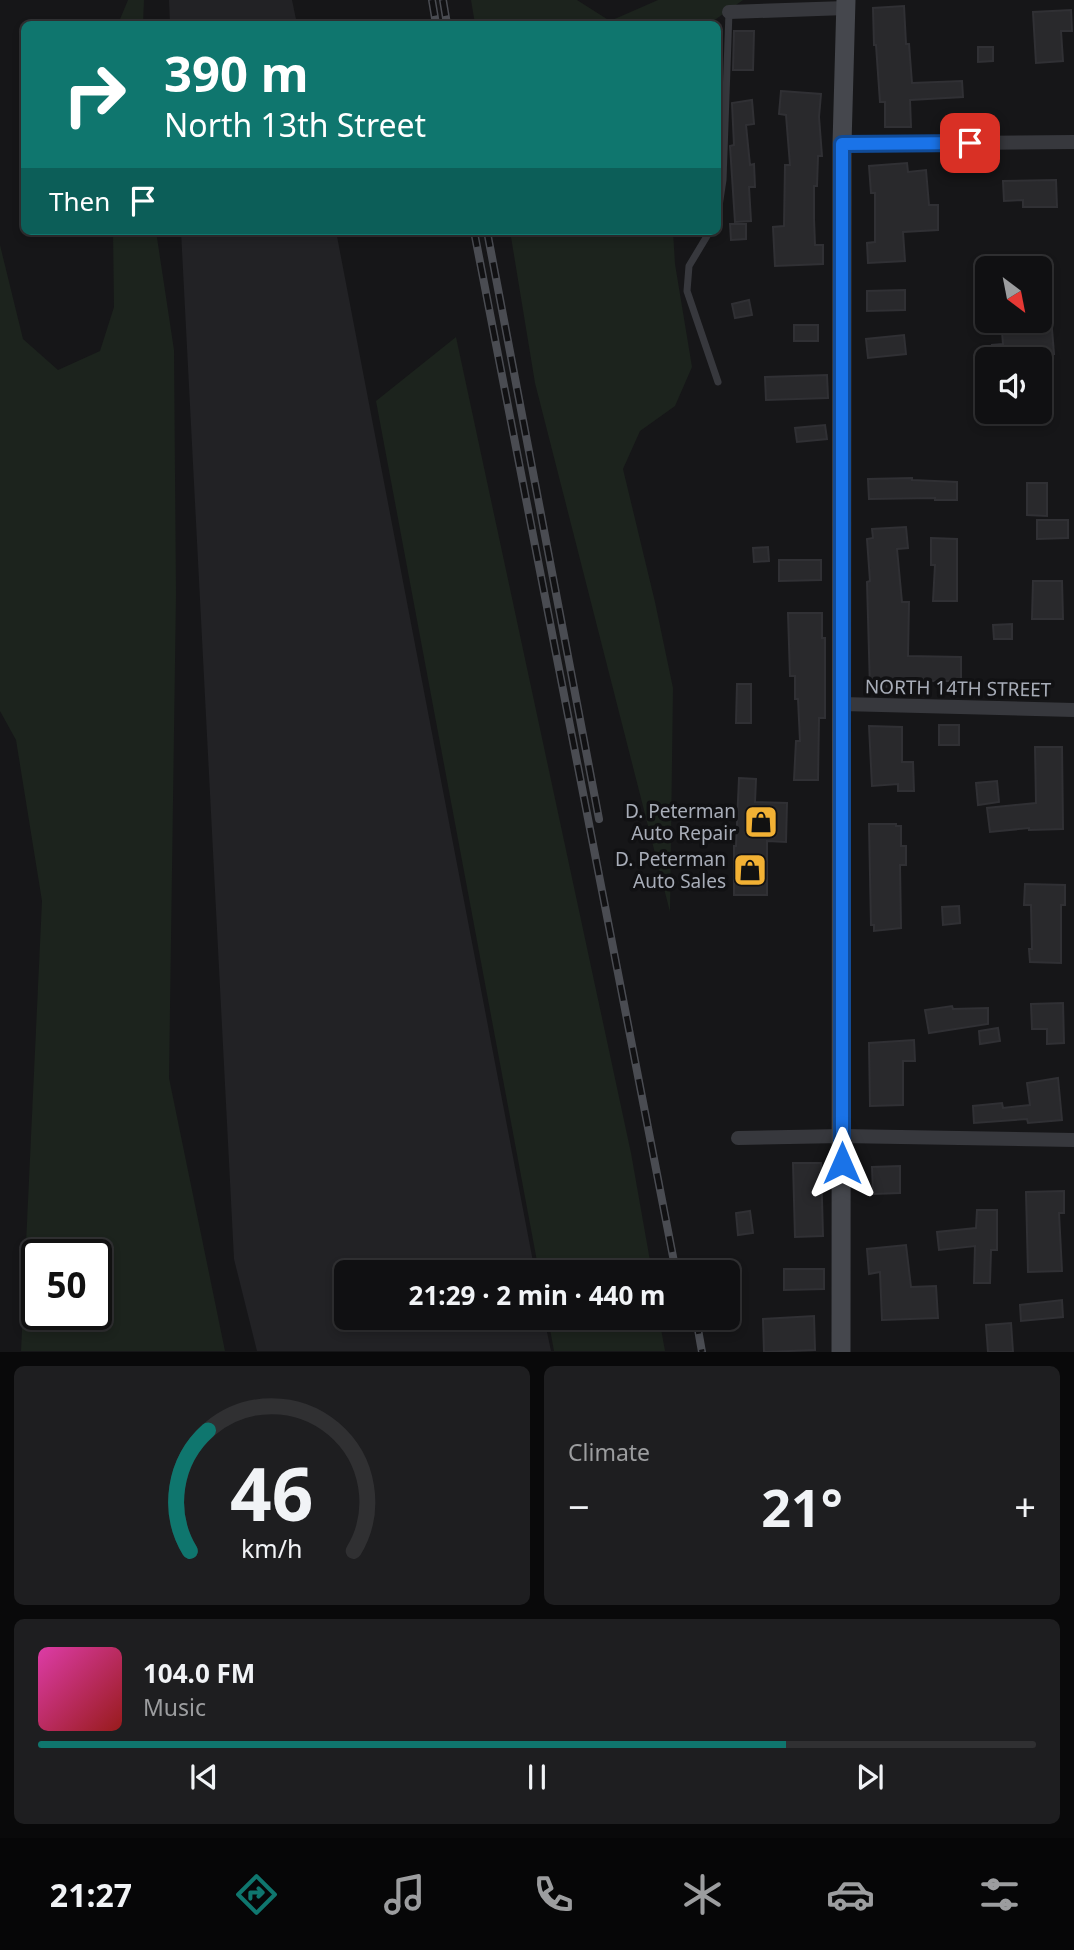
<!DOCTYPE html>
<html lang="en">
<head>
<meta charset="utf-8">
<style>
  :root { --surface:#101012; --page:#1e1e20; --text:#f1f3f6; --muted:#9c9d9f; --line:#303032; --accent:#0f766e }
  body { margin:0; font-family:"Noto Sans",sans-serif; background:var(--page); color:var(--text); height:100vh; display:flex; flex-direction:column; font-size:26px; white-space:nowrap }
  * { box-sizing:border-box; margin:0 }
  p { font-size:23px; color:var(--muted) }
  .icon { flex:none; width:38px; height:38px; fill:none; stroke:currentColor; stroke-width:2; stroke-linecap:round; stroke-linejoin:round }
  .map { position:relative; height:1352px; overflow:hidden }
  .side { display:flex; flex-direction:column; gap:14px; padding:14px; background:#09090a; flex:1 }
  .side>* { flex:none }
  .top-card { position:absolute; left:21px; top:21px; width:700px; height:214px; border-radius:10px; box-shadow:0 4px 10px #0003,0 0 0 2px var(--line); background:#0f766e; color:#fff; overflow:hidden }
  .needle { width:46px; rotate:148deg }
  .tools { position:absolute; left:975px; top:256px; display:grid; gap:14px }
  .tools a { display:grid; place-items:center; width:77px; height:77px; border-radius:10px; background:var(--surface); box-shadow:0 4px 10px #0003,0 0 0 2px var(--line); font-size:35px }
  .speed { position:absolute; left:21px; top:1239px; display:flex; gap:14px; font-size:35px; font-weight:700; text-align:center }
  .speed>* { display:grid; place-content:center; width:91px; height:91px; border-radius:50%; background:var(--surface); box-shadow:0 4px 10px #0003,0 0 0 2px var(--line); line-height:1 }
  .speed .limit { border:4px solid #111; border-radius:10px; background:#fff; color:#111 }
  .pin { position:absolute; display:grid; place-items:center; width:60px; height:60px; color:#fff; margin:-30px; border-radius:14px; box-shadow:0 4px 10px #0006 }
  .me { position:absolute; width:77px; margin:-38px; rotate:0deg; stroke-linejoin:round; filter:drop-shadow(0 0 5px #0008) }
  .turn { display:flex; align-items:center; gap:24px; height:147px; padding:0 28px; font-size:32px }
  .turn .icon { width:91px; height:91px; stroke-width:2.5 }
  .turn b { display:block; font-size:49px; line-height:60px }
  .then { display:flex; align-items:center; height:66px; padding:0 28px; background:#0003; gap:14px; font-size:26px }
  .big { font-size:52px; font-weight:700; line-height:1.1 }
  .side .tile { flex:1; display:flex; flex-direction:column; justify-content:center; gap:10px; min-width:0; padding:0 24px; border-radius:10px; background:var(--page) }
  .side .dial { align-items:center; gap:0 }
  .dial svg { height:182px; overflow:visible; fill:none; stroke:var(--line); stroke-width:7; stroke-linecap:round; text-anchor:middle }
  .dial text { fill:var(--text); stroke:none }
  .song { display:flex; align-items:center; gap:21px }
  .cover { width:84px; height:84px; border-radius:10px; background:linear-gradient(135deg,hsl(320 70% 55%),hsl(0 70% 35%)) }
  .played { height:7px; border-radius:4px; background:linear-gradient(90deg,var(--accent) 75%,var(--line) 75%) }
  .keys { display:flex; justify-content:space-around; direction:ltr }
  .heat { display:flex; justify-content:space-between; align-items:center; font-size:38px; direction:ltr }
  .side .tiles { flex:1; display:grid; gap:14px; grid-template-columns:1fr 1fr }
  .tile:last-child { grid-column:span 2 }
  .trip { position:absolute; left:334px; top:1260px; width:406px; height:70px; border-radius:10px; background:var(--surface); box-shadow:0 4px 10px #0003,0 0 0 2px var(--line); font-weight:700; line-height:70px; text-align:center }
  .tab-bar { display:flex; height:112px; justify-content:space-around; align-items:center; background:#060607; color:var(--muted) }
  .tab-bar .icon { width:49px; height:49px }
  .tab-bar .active { color:var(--accent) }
  .tab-bar b { font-size:32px; color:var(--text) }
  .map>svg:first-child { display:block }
  .built { fill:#222225 }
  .green { fill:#1c231d; fill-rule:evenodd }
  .building { fill:#29292c; stroke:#303034; stroke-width:2 }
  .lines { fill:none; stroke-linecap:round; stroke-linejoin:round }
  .service { stroke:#37383d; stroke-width:7 }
  .minor { stroke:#37383d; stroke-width:14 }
  .secondary { stroke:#45474d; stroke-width:19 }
  .rail-casing { stroke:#4a4c52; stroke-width:8 }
  .rail { stroke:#111113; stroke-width:5; stroke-dasharray:16; stroke-linecap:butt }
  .route-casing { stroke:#114b97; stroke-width:18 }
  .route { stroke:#1a73e8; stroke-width:12 }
  .labels { text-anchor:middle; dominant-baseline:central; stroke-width:7; stroke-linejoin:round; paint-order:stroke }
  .street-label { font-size:19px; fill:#a8adb8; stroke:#111113 }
  .poi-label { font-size:19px; fill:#a8adb8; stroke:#111113; text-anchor:end }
</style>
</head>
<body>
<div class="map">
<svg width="1074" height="1352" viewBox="0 0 1074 1352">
  <rect width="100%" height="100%" fill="#161618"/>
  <!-- built -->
  <path class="built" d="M 169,0 L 292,0 L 297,24 L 170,24 Z
    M 181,231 L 336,231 L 535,1272 L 346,1272 L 346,1318 L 544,1318 L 551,1351 L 257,1351 L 234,1259 Z"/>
  <!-- green -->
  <path class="green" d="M 128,0 L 144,0 L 143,24 L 118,24 Z
    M 471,0 L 577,0 L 610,21 L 658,0 L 743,0 L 709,24 L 475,24 Z
    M 113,231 L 156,231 L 174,350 L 176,594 L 169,1078 L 225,1351 L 21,1351 L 42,901 L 16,740 L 0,711 L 0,245 L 23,339 L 58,370 L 100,351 L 114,307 ZM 37,1255 L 96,1255 L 96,1314 L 37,1314 Z
    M 510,231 L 673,231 L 675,264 L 692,367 L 675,406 L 640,431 L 623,469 L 655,602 L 673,688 L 670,912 L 535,383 Z
    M 456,337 L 631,1153 L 652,1272 L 539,1272 L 376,401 Z
    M 548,1318 L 659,1318 L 665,1351 L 554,1351 Z"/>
  <!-- building -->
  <path class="building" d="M 904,6 L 906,44 L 909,44 L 912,83 L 962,81 L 963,97 L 910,100 L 911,127 L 885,127 L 885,102 L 880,102 L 876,45 L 874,45 L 873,8 Z
    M 1071,10 L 1072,31 L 1061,31 L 1063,61 L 1036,63 L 1033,12 Z
    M 734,31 L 754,31 L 753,70 L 733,70 Z
    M 978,47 L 993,47 L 993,61 L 978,62 Z
    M 781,91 L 821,94 L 819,117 L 822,156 L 818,156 L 817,186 L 814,186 L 814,219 L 815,245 L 823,245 L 823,264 L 775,266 L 773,227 L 784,226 L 785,165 L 790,165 L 786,115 L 779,114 Z
    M 752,100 L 754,124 L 746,125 L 750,165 L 754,164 L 755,187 L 749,187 L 751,221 L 735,222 L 730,146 L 734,145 L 732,103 Z
    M 907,163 L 908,172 L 926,170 L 929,205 L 938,205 L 938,230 L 903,232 L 905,261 L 868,263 L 867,243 L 875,242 L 875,193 L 871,193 L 869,166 Z
    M 1056,180 L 1057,207 L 1023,207 L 1023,200 L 1004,201 L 1003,181 Z
    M 730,224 L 746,224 L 746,239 L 731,240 Z
    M 905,290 L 905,310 L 867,311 L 867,291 Z
    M 749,300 L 752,315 L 735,318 L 732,304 Z
    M 794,325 L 818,325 L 818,341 L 794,341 Z
    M 1052,329 L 1054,354 L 1032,356 L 1033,359 L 993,359 L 992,345 L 1003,344 L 1002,332 Z
    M 904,335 L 906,354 L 868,358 L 866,339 Z
    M 827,375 L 828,398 L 766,400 L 765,377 Z
    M 825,425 L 827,439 L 797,442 L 795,428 Z
    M 912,478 L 912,480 L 957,482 L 957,500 L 935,500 L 935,498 L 869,499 L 868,479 Z
    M 1027,483 L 1047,483 L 1047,516 L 1027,515 Z
    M 1037,520 L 1068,520 L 1068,538 L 1037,539 Z
    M 906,527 L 908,548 L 897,549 L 902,602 L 909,602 L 908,656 L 961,657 L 961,681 L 910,681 L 910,685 L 870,688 L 867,582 L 870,581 L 867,539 L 873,538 L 872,529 Z
    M 931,538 L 957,539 L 957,601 L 933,601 L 935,565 L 931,565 Z
    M 768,547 L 769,561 L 754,562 L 753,548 Z
    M 779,560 L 821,560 L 821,580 L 779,581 Z
    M 1033,581 L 1062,581 L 1063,619 L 1032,619 Z
    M 788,613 L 822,613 L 822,638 L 825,638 L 825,718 L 819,718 L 818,780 L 794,780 L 796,741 L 800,741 L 798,699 L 795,699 L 795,676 L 790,676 Z
    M 1012,624 L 1012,639 L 994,639 L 993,625 Z
    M 737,684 L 751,684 L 751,723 L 736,723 Z
    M 939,725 L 959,725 L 959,745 L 939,745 Z
    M 869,726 L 902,727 L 902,762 L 913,762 L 914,791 L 898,791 L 898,784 L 872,786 Z
    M 1035,747 L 1062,747 L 1063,829 L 1029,830 L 1029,828 L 990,832 L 987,808 L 1036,803 Z
    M 739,778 L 756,779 L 755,802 L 787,803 L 786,842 L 767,841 L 767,895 L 734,895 L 734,846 L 736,846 Z
    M 997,781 L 999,802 L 978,805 L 976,783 Z
    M 869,824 L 896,824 L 896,826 L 901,826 L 901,846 L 906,846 L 906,865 L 900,865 L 901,928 L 874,931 L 874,925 L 871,925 Z
    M 1025,884 L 1065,885 L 1065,905 L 1061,905 L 1061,963 L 1030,962 L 1029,949 L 1032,949 L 1031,905 L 1024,905 Z
    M 959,906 L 960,923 L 943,925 L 942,907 Z
    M 1063,1003 L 1064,1043 L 1047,1044 L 1047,1029 L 1032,1029 L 1031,1004 Z
    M 952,1006 L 953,1009 L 988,1008 L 988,1024 L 929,1033 L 925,1010 Z
    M 998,1028 L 1000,1041 L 980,1044 L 979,1031 Z
    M 914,1040 L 915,1061 L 903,1061 L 903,1105 L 870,1106 L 869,1043 Z
    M 1058,1078 L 1062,1120 L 1028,1123 L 1027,1119 L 974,1123 L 973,1106 L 1002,1103 L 1003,1108 L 1030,1105 L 1027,1083 Z
    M 793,1163 L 821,1163 L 823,1236 L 795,1237 Z
    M 900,1166 L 900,1193 L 873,1194 L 872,1167 Z
    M 1064,1191 L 1064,1213 L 1059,1213 L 1062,1271 L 1028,1272 L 1026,1192 Z
    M 977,1210 L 997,1210 L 997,1250 L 991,1250 L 990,1283 L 974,1283 L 975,1246 L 939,1250 L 937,1232 L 976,1228 Z
    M 750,1211 L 753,1233 L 738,1235 L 736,1213 Z
    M 906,1245 L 911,1287 L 936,1286 L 938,1318 L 882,1320 L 880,1272 L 869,1274 L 867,1249 Z
    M 784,1269 L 824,1269 L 824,1289 L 784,1290 Z
    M 1062,1300 L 1063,1317 L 1021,1321 L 1020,1305 Z
    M 814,1316 L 815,1350 L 764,1352 L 763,1319 Z
    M 1011,1323 L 1013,1352 L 988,1352 L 986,1325 Z"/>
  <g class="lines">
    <!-- service -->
    <path class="service" d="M 718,213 L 723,180 L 729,12
      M 710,231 L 689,266 L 687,291 L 718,382"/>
    <!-- minor -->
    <path class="minor" d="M 729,12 L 846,8
      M 842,144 L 1074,142
      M 842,704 L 1074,710
      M 738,1138 L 842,1136 L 1074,1140"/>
    <!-- secondary -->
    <path class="secondary" d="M 841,1352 L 842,144 L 846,0"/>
    <defs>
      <path id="rail" d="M 432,0 L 436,24
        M 443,0 L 447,24
        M 474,231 L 676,1272
        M 487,231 L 599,819
        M 696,1318 L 702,1352"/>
    </defs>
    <!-- rail casing -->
    <use href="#rail" class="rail-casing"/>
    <!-- rail -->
    <use href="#rail" class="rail"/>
  </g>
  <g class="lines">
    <defs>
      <path id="route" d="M 842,1163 L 842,144 L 970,143"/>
    </defs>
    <!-- route casing -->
    <use href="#route" class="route-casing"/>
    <!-- route -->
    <use href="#route" class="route"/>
  </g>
  <!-- icons -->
  <defs>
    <symbol id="shop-square" viewBox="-11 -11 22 22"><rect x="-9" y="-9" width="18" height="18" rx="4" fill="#f2b134" stroke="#111113"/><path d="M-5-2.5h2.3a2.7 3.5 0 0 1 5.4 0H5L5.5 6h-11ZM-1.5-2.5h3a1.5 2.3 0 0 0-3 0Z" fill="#111"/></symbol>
  </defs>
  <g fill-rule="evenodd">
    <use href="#shop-square" x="742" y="803" width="38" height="38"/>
    <use href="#shop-square" x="731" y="851" width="38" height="38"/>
  </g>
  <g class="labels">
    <!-- street labels -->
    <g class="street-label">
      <text transform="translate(958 688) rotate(1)">NORTH 14TH STREET</text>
    </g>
    <!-- poi labels -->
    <g class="poi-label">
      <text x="736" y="811">D. Peterman<tspan x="736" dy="22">Auto Repair</tspan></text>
      <text x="726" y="859">D. Peterman<tspan x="726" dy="22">Auto Sales</tspan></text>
    </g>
  </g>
</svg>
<div class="tools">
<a><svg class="needle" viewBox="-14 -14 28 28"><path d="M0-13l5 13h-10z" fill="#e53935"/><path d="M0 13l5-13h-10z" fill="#9c9d9f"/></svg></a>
<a><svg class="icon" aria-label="sound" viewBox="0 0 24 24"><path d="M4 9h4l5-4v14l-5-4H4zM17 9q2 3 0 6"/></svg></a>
</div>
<div class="speed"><div class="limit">50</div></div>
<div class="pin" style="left:970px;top:143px;background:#d93025"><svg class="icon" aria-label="arrive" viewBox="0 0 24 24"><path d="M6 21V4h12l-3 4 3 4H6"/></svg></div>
<svg class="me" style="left:842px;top:1163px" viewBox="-20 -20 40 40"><path d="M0-17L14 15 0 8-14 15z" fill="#1a73e8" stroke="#fff" stroke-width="4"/></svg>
<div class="trip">21:29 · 2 min · 440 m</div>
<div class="top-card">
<div class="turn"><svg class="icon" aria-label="right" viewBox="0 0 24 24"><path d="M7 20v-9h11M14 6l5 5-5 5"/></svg><div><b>390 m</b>North 13th Street</div></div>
<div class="then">Then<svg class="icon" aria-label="arrive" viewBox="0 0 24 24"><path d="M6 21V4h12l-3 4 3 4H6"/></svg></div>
</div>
</div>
<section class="side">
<div class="tiles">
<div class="tile dial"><svg viewBox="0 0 100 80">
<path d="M14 69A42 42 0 1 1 86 69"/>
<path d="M14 69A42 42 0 0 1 22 16" stroke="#0f766e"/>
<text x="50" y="56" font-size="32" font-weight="700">46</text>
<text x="50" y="72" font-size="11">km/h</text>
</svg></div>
<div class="tile"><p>Climate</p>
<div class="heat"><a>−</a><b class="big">21°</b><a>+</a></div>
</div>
<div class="tile">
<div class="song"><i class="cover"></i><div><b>104.0 FM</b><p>Music</p></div></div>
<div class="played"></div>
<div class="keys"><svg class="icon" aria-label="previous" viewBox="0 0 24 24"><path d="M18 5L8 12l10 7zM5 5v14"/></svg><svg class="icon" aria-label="pause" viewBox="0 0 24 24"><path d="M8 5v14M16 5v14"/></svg><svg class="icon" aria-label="next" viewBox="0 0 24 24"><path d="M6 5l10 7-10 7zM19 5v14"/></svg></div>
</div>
</div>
</section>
<nav class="tab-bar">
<b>21:27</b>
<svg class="icon active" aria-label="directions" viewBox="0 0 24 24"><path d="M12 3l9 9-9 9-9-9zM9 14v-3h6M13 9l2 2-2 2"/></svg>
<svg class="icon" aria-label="music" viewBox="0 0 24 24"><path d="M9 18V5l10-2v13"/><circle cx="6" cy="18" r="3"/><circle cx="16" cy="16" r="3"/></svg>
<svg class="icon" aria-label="phone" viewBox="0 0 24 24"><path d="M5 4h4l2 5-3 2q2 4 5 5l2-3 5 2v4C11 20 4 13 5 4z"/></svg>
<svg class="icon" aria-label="climate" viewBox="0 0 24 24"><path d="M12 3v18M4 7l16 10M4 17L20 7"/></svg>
<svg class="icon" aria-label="car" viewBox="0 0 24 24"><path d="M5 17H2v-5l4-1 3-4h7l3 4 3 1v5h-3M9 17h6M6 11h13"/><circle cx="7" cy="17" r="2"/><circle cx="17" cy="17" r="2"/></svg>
<svg class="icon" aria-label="filters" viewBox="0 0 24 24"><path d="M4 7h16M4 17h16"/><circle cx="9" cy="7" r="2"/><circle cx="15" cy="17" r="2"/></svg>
</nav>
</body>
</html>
